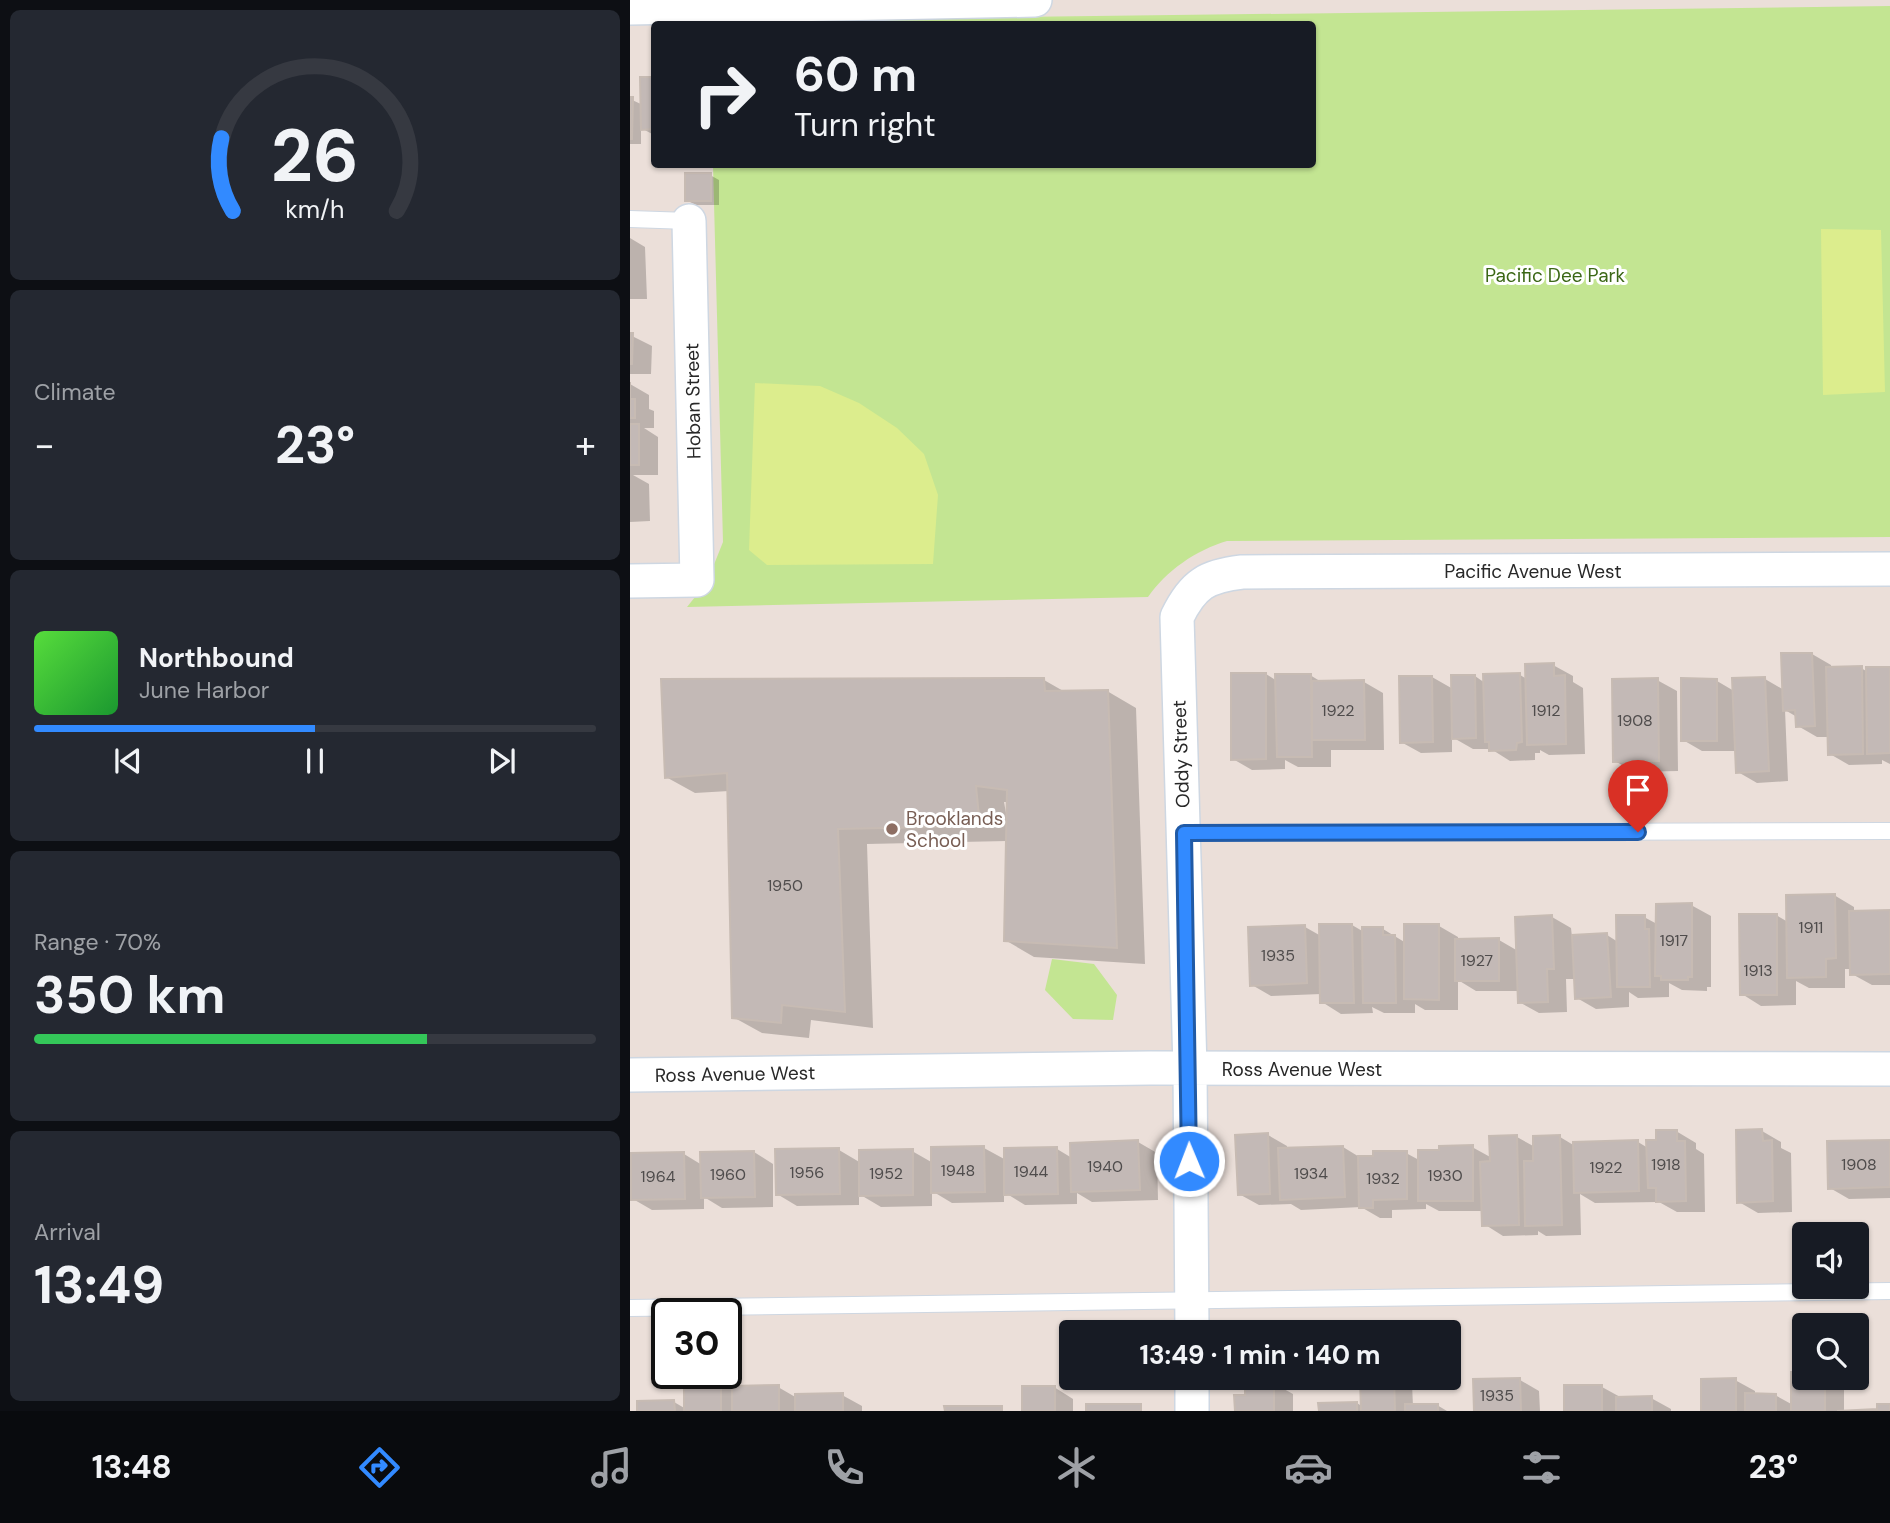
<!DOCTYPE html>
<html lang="en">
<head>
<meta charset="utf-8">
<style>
  :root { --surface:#171b24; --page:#242831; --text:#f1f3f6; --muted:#9ea1a6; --line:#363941; --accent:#328aff }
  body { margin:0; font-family:"DM Sans",sans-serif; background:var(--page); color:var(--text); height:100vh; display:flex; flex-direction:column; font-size:26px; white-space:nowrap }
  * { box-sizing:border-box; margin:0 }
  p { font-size:23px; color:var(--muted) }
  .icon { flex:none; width:38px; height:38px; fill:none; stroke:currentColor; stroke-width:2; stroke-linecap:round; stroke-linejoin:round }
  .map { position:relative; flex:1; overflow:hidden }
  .details { display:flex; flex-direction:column; gap:10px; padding:10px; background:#0d0f14; width:630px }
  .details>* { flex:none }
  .hud { position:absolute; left:21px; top:21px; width:665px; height:147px; border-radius:7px; box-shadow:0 2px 5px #0004; background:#171b24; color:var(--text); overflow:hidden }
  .fabs { position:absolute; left:1162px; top:1222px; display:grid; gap:14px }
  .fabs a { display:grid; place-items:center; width:77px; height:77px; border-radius:7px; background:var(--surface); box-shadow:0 2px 5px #0004; font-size:35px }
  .speed { position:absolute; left:21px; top:1298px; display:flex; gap:14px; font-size:35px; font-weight:700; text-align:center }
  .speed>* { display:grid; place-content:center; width:91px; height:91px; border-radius:50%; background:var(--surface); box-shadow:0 2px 5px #0004; line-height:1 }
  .speed .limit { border:4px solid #111; border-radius:10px; background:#fff; color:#111 }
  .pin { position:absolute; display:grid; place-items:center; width:60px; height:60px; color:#fff; margin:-72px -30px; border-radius:50% 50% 50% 0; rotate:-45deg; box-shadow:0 0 7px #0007 }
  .pin .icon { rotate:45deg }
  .me { position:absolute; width:77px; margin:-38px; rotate:359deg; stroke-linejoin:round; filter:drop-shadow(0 0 5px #0008) }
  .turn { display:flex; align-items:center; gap:24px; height:147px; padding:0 28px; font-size:32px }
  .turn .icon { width:91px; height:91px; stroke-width:2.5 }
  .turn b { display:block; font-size:49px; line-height:60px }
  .big { font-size:52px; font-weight:700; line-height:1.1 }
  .details .widget { flex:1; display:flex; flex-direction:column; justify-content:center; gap:10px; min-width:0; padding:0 24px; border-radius:10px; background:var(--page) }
  .details .dial { align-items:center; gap:0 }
  .dial svg { height:182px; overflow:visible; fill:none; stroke:var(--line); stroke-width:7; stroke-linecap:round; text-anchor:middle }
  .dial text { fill:var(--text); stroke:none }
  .song { display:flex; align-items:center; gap:21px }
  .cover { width:84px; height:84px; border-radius:10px; background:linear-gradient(135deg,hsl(110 70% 55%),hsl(130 70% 35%)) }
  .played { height:7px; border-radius:4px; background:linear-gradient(90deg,var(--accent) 50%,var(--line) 50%) }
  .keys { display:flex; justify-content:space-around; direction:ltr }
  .heat { display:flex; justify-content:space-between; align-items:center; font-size:38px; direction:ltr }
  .charge { height:10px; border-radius:5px; background:linear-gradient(90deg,#34c759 70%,var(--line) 0) }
  .trip { position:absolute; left:429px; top:1320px; width:402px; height:70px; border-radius:7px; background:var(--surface); box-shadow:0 2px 5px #0004; font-weight:700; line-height:70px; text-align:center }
  .tabs { display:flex; height:112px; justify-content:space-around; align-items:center; background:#090b0e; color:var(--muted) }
  .tabs .icon { width:49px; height:49px }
  .tabs .active { color:var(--accent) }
  .tabs b { font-size:32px; color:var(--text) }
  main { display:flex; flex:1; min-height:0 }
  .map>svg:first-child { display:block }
  .green { fill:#c3e592 }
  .pitch { fill:#dced8d }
  .shadow { fill:#0003; fill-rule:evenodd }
  .building { fill:#c3b9b6; stroke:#c7bbb3; stroke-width:2 }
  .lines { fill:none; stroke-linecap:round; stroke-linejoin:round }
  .lane-casing { stroke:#ced7e2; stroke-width:18 }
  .street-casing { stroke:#ced7e2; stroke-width:36 }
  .lane { stroke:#fff; stroke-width:16 }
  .street { stroke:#fff; stroke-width:33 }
  .route-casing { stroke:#205aa6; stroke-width:18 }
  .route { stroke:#328aff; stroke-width:12 }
  .education-dot { fill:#8d6e63; stroke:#fff; stroke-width:2.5 }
  .labels { text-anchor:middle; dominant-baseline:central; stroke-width:6; stroke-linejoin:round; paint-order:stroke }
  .number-label { font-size:16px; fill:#4f4c4c }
  .park-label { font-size:19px; fill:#3b6716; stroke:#fff }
  .street-label { font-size:19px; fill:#282828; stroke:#fff }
  .education-label { font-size:19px; fill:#785e54; stroke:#fff; text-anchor:start }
</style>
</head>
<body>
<main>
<section class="details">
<div class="widget dial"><svg viewBox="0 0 100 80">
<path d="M14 69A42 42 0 1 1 86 69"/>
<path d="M14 69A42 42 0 0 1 9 37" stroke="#328aff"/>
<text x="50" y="56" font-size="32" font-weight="700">26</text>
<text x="50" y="72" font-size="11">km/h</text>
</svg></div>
<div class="widget"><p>Climate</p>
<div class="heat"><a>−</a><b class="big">23°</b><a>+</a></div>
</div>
<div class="widget">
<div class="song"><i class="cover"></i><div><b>Northbound</b><p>June Harbor</p></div></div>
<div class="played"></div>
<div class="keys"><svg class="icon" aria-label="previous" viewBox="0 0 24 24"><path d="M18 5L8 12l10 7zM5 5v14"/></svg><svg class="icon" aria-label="pause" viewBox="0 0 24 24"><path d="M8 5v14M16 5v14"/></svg><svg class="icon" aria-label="next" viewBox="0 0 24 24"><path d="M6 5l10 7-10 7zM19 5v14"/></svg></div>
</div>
<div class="widget"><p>Range · 70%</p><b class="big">350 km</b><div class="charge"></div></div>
<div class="widget"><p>Arrival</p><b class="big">13:49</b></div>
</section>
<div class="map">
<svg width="1260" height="1411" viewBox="0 0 1260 1411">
  <rect width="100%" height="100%" fill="#ebdfd9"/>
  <!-- green -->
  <path class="green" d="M 1260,6 L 1260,537 L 597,541 C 566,550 536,571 518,597 L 57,607 L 77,582 L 93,542 L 83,165 L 682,164 L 682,24 L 80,24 L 80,21 Z
    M 422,959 L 464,964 L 487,995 L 483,1020 L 443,1019 L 415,990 Z"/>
  <!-- pitch -->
  <path class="pitch" d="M 1191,229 L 1251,230 L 1255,392 L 1193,395 Z
    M 125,383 L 190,386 L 229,403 L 267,428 L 294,454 L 308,495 L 303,564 L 137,565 L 119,550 Z"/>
  <!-- shadow -->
  <path class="shadow" d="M 12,79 L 24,79 L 24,135 L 11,128 L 11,144 L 0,144 L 0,99 L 13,105 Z
    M 80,175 L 89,180 L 89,205 L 66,205 L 56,200 Z
    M 0,238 L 15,247 L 17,299 L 0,299 Z
    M 0,335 L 22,346 L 21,374 L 0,374 Z
    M 0,384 L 19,395 L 19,409 L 24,411 L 24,428 L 14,428 L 28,437 L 28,475 L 3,475 L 19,484 L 20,521 L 0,522 Z
    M 1182,654 L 1201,665 L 1201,669 L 1231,668 L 1238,672 L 1260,669 L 1260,764 L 1252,760 L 1252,764 L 1219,765 L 1200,754 L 1199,737 L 1187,737 L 1168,726 L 1167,717 L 1155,710 L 1158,781 L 1127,783 L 1108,772 L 1107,751 L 1072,751 L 1053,740 L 1087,681 L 1104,691 L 1135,679 L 1154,690 Z
    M 923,665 L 943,676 L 943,682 L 953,688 L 955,754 L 919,755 L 910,750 L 910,753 L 905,753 L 905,760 L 880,761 L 861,749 L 843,749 L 822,737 L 822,752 L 791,753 L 771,742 L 802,677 L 823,689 L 845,676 L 855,683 L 890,675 L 897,679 Z
    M 636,674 L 647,681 L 680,675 L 693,683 L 734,682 L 753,693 L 754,750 L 701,750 L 701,767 L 668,767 L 655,760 L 655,769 L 622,770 L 603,759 Z
    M 414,680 L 435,692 L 477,691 L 506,708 L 515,964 L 404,957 L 375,940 L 377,841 L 237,844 L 243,1028 L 181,1020 L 179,1038 L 132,1033 L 103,1017 L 99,791 L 65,793 L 36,777 ZM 374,802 L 378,802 L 378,813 L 376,813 Z
    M 1027,680 L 1047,691 L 1048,771 L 1004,772 L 985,761 Z
    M 1204,895 L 1224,907 L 1224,913 L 1260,912 L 1260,985 L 1242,985 L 1222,974 L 1222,969 L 1215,969 L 1215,988 L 1179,988 L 1166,981 L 1166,1005 L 1131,1006 L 1112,994 L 1146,915 L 1158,922 Z
    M 1061,905 L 1081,916 L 1081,987 L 1077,987 L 1077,991 L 1052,990 L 1039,983 L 1039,997 L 1008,998 L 999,992 L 999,1007 L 966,1009 L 947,998 L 946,979 L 936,979 L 937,1012 L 909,1013 L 889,1002 L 889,991 L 846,991 L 828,980 L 828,1010 L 795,1010 L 785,1004 L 785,1013 L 754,1013 L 742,1007 L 743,1013 L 711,1014 L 692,1002 L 691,994 L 641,996 L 622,985 L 675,927 L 691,936 L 722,925 L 734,932 L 753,929 L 776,943 L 809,926 L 828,937 L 828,940 L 869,940 L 888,951 L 922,917 L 941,928 L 942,937 L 977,935 L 988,942 L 1014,917 L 1027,924 Z
    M 1046,1131 L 1066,1143 L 1066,1149 L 1074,1154 L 1075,1212 L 1047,1212 L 1029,1202 L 965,1203 L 950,1194 L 951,1235 L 916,1236 L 908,1231 L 908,1235 L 873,1236 L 854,1224 L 853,1211 L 809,1211 L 796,1204 L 796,1209 L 762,1210 L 762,1218 L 750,1218 L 731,1207 L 671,1210 L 661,1204 L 629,1205 L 609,1194 L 638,1135 L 657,1146 L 657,1150 L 713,1147 L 731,1158 L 776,1153 L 789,1160 L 811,1151 L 842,1147 L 862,1158 L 887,1137 L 905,1147 L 930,1137 L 945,1146 L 1008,1142 L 1018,1148 Z
    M 1132,1131 L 1151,1142 L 1151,1148 L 1161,1153 L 1162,1212 L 1128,1213 L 1109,1202 Z
    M 508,1142 L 527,1153 L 528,1200 L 462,1202 L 447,1193 L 447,1204 L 395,1205 L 374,1192 L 374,1202 L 322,1203 L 302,1191 L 302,1206 L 251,1207 L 229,1194 L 229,1205 L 167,1206 L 147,1194 L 209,1150 L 231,1163 L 282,1151 L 303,1163 L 354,1148 L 376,1160 L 427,1149 L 442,1158 Z
    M 1260,1142 L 1260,1198 L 1219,1199 L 1200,1188 Z
    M 124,1152 L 143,1164 L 143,1207 L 92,1208 L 74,1197 L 74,1209 L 22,1210 L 3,1199 L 54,1154 L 72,1165 Z
    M 1163,1374 L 1174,1374 L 1174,1377 L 1201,1377 L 1214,1384 L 1214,1411 L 1073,1411 L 1105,1380 L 1125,1391 L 1125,1395 L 1145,1395 L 1163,1405 Z
    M 732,1377 L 770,1377 L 782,1384 L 783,1406 L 807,1405 L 817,1411 L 690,1411 L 727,1403 L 733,1407 Z
    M 890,1380 L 909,1391 L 910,1411 L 846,1411 Z
    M 90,1381 L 102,1388 L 148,1387 L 167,1398 L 212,1395 L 232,1406 L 232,1411 L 9,1411 L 44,1402 L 56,1409 Z
    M 643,1383 L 663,1394 L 663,1411 L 606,1411 L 617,1396 Z
    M 424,1387 L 443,1399 L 443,1411 L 394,1411 Z
    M 972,1387 L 992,1398 L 1021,1398 L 1041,1409 L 1041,1411 L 936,1411 Z"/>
  <!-- building -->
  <path class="building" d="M 10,77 L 24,77 L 24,129 L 11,130 Z
    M 0,97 L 3,97 L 2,139 L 0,139 Z
    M 55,173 L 81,173 L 81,201 L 55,201 Z
    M 0,333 L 3,333 L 2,364 L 0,364 Z
    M 0,382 L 0,399 L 5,399 L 5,418 L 0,418 Z
    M 0,424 L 9,424 L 9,465 L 0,465 Z
    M 1151,653 L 1182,653 L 1185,726 L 1166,727 L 1165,710 L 1153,711 Z
    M 924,663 L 924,676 L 935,675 L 936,744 L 897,745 L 895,664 Z
    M 1232,666 L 1233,754 L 1198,755 L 1196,667 Z
    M 1236,667 L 1260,667 L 1260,753 L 1237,754 Z
    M 601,673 L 636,673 L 636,759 L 601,760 Z
    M 890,673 L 892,742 L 887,743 L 886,750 L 859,751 L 859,742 L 855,742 L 853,674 Z
    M 645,674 L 681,674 L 682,757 L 647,757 Z
    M 821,675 L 845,675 L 846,738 L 822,739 Z
    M 769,676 L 802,676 L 803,742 L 770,743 Z
    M 1135,677 L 1139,771 L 1106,773 L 1102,678 Z
    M 414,678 L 415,691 L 478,690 L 487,948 L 374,941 L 377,790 L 346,786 L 350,826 L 208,829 L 215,1012 L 152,1005 L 151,1023 L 102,1018 L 97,773 L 35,778 L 31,679 Z
    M 1028,678 L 1029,761 L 983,762 L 982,679 Z
    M 1051,678 L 1087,679 L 1087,741 L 1051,741 Z
    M 734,680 L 735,740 L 682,740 L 682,681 Z
    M 1205,894 L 1206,958 L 1196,959 L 1196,977 L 1157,978 L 1156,895 Z
    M 1062,903 L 1062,977 L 1058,977 L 1058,980 L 1031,980 L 1031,976 L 1025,976 L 1026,904 Z
    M 1260,910 L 1260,974 L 1220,975 L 1219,911 Z
    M 1109,914 L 1147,914 L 1147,995 L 1110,995 Z
    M 922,915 L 924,969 L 917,969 L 918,1002 L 888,1003 L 885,917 Z
    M 986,915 L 1015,915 L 1015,929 L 1019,929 L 1020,987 L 987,987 Z
    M 689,924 L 722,924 L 724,1003 L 690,1003 Z
    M 774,924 L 809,924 L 809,1000 L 774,999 Z
    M 675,925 L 677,983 L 620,986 L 618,927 Z
    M 732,927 L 753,927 L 753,935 L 765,935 L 766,1003 L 733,1003 Z
    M 977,933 L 981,997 L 945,999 L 942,935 Z
    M 869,938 L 869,981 L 825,981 L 825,939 Z
    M 1132,1129 L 1133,1141 L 1142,1140 L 1143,1201 L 1107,1203 L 1106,1130 Z
    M 1026,1130 L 1047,1130 L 1047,1141 L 1055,1141 L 1056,1201 L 1026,1202 L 1026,1188 L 1018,1188 L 1016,1140 L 1026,1140 Z
    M 638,1133 L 640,1194 L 608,1195 L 605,1135 Z
    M 887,1135 L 889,1225 L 852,1226 L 850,1162 L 860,1161 L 859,1136 Z
    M 930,1135 L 932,1225 L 895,1226 L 894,1161 L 903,1161 L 903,1136 Z
    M 508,1140 L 510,1190 L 441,1192 L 440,1143 Z
    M 1008,1140 L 1009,1191 L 944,1193 L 943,1142 Z
    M 1260,1140 L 1260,1187 L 1198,1189 L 1197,1141 Z
    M 843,1145 L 843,1201 L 788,1201 L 788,1150 L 809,1150 L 809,1146 Z
    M 354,1146 L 355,1192 L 301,1193 L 301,1147 Z
    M 713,1146 L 715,1197 L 650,1200 L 648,1148 Z
    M 427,1147 L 428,1194 L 374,1195 L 374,1148 Z
    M 209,1148 L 210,1194 L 146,1195 L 145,1149 Z
    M 283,1149 L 283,1195 L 229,1196 L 229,1150 Z
    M 124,1151 L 125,1197 L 71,1198 L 70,1152 Z
    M 743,1151 L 777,1151 L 777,1199 L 743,1200 L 743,1208 L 729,1208 L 728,1156 L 743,1156 Z
    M 54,1152 L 55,1199 L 1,1200 L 1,1153 Z
    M 1161,1372 L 1174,1372 L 1174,1377 L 1195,1377 L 1195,1411 L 1161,1411 Z
    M 730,1377 L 764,1377 L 765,1411 L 731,1411 Z
    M 890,1378 L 891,1411 L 844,1411 L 843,1379 Z
    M 1106,1378 L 1106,1411 L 1071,1411 L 1071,1379 Z
    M 54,1380 L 91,1380 L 91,1411 L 54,1411 Z
    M 615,1382 L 644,1382 L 644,1411 L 605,1411 L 604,1395 L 615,1395 Z
    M 149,1385 L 149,1411 L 102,1411 L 102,1386 Z
    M 934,1385 L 972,1385 L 972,1411 L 934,1411 Z
    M 392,1386 L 425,1386 L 425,1411 L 392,1411 Z
    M 213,1393 L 213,1411 L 165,1411 L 165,1394 Z
    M 1115,1393 L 1146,1394 L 1146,1411 L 1115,1411 Z
    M 1022,1396 L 1022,1411 L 986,1411 L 986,1397 Z
    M 44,1400 L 45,1411 L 7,1411 L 7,1401 Z
    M 727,1402 L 727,1411 L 689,1411 L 688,1403 Z
    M 456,1404 L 511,1404 L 511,1411 L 456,1411 Z
    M 775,1404 L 808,1404 L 808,1411 L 775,1411 Z
    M 1247,1404 L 1260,1404 L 1260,1411 L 1207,1411 L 1247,1409 Z
    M 314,1406 L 372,1406 L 372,1411 L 315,1411 Z"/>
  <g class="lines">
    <defs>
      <path id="lane" d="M 0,219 L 59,221
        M 554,833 L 1260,831
        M 0,1308 L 1260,1291"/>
      <path id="street" d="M 0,8 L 405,0
        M 0,581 L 67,580 L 59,221
        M 0,1075 L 520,1068 L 1260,1069
        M 562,1332 L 560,1068 L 547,617 C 563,584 577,576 612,572 L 1260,569
        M 562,1377 L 562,1411"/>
    </defs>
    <!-- lane casing -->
    <use href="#lane" class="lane-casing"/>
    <!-- street casing -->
    <use href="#street" class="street-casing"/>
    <!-- lane -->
    <use href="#lane" class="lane"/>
    <!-- street -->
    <use href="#street" class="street"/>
  </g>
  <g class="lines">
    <defs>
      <path id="route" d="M 559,1161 L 554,833 L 1008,832"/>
    </defs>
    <!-- route casing -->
    <use href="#route" class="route-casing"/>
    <!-- route -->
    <use href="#route" class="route"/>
  </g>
  <!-- markers -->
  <circle class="education-dot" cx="262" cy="829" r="7"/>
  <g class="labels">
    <!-- number labels -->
    <g class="number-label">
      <text x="708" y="710">1922</text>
      <text x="916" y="710">1912</text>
      <text x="1005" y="720">1908</text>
      <text x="155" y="885">1950</text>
      <text x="1181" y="927">1911</text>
      <text x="1044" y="940">1917</text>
      <text x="648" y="955">1935</text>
      <text x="847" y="960">1927</text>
      <text x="1128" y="970">1913</text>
      <text x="1036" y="1164">1918</text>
      <text x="1229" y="1164">1908</text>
      <text x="475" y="1166">1940</text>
      <text x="976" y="1167">1922</text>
      <text x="328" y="1170">1948</text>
      <text x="401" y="1171">1944</text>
      <text x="177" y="1172">1956</text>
      <text x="256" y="1173">1952</text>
      <text x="681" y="1173">1934</text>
      <text x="98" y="1174">1960</text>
      <text x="815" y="1175">1930</text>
      <text x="28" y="1176">1964</text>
      <text x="753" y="1178">1932</text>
      <text x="867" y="1395">1935</text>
    </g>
    <!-- park labels -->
    <g class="park-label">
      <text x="925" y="275">Pacific Dee Park</text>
    </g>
    <!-- street labels -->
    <g class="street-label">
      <text transform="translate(63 401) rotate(-91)">Hoban Street</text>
      <text x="903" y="571">Pacific Avenue West</text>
      <text transform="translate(551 754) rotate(-92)">Oddy Street</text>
      <text x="672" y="1069">Ross Avenue West</text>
      <text transform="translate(105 1074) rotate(-1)">Ross Avenue West</text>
    </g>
    <!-- education labels -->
    <g class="education-label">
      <text x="276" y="818">Brooklands<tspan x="276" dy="22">School</tspan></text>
    </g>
  </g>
</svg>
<div class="fabs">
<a><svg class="icon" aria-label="sound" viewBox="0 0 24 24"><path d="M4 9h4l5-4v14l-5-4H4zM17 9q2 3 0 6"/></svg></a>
<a><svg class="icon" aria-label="search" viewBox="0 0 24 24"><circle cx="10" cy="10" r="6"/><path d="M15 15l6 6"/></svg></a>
</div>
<div class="speed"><div class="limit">30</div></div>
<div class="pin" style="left:1008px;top:832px;background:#d93025"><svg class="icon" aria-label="arrive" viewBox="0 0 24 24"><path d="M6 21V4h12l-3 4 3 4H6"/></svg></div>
<svg class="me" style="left:559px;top:1161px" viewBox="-20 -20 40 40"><circle r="17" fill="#328aff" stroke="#fff" stroke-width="3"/><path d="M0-11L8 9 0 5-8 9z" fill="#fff"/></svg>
<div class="trip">13:49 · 1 min · 140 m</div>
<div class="hud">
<div class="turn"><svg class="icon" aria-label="right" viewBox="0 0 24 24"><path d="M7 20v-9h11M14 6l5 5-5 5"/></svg><div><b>60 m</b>Turn right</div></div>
</div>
</div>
</main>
<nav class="tabs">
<b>13:48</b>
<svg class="icon active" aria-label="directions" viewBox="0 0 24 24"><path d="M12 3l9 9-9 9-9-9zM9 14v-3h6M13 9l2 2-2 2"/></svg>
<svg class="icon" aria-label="music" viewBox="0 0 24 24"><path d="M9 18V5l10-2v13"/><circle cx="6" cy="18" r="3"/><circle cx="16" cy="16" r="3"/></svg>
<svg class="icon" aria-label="phone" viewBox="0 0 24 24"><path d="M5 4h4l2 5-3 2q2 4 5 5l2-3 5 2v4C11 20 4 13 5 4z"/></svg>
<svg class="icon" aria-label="climate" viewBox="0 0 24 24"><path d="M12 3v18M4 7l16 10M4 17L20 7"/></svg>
<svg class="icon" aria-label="car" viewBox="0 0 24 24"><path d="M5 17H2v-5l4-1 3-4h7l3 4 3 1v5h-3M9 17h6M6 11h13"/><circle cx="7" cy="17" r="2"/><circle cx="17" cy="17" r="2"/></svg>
<svg class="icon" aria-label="filters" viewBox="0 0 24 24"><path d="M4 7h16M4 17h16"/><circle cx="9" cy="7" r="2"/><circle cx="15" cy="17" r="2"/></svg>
<b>23°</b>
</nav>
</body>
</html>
